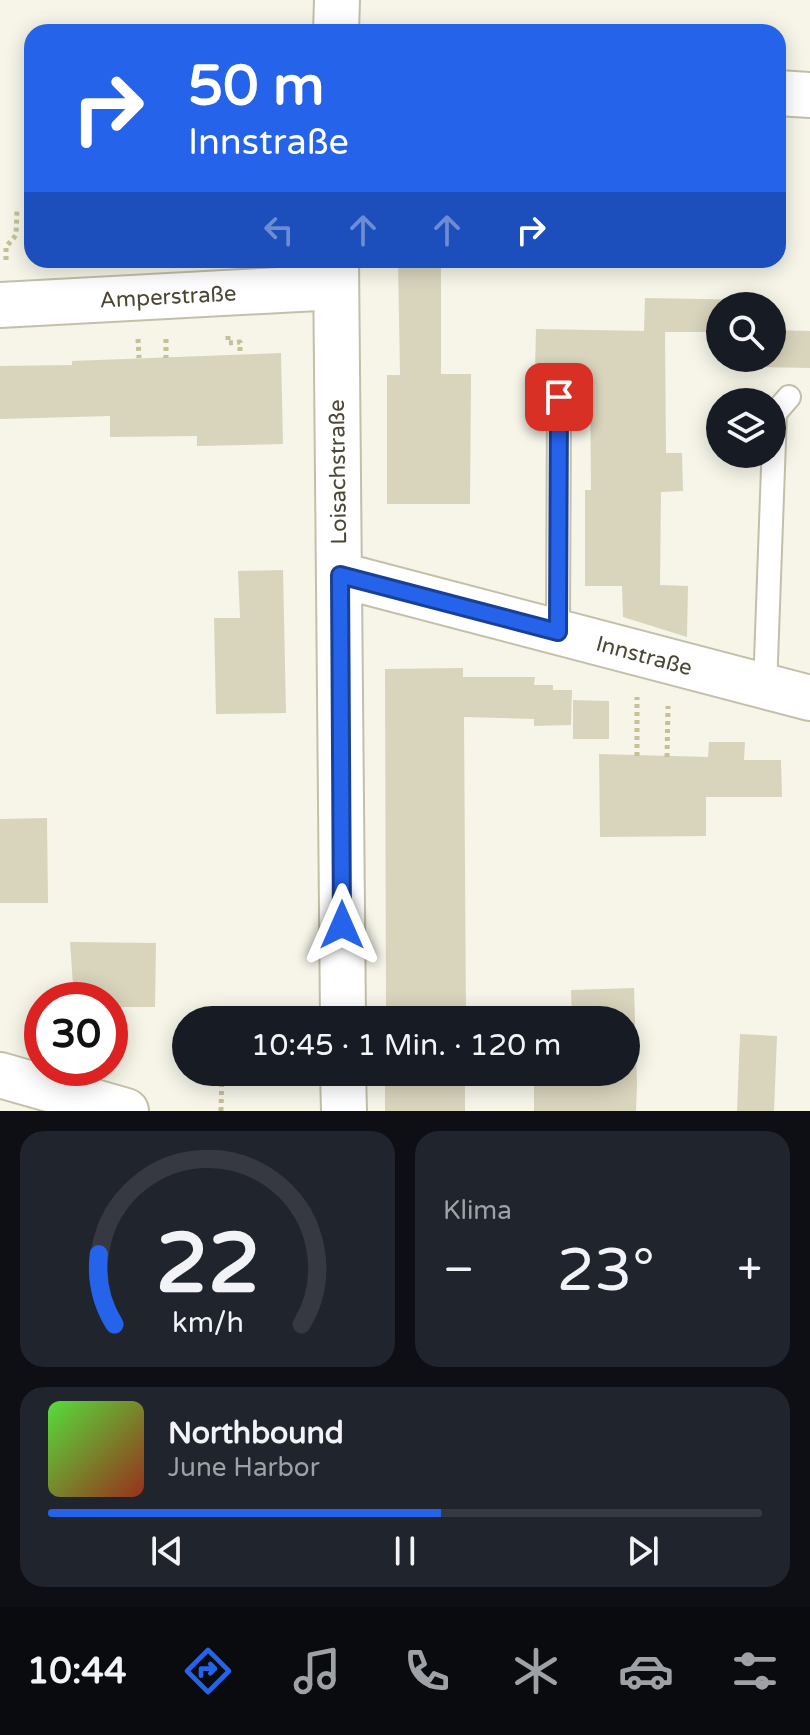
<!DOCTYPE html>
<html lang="de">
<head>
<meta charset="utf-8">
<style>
  :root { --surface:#171b24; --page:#20242c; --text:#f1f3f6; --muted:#9ea1a6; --line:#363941; --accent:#2563eb }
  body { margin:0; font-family:"Varela Round",sans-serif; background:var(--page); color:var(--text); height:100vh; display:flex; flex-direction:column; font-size:30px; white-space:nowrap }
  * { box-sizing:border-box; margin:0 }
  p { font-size:26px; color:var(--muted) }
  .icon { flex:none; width:44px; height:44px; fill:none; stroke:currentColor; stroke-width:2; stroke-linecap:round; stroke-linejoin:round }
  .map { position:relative; height:1111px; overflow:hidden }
  .details { display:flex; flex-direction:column; gap:20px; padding:20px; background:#0d0f14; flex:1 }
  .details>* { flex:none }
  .hud { position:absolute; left:24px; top:24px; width:762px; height:244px; border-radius:24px; box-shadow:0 4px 20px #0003; background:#2563eb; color:#fff; overflow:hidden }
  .controls { position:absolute; left:706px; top:292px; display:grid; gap:16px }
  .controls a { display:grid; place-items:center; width:80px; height:80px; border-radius:50%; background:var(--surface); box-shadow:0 4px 20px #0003; font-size:40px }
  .speed { position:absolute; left:24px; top:982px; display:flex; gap:16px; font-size:40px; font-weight:700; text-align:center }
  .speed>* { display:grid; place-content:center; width:104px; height:104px; border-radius:50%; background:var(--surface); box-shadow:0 4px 20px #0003; line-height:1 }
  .speed .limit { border:12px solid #d22; background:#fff; color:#111 }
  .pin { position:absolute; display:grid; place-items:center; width:68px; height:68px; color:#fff; margin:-34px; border-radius:16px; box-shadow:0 4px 12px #0006 }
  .me { position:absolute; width:88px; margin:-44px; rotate:0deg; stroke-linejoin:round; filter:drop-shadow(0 0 6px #0008) }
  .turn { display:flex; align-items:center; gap:28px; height:168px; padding:0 32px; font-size:36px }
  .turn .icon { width:104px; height:104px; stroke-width:2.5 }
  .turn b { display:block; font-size:56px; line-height:68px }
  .lanes { display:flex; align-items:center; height:76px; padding:0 32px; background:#0003; justify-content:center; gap:40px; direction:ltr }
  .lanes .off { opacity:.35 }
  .big { font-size:60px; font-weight:600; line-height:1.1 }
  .details .card { flex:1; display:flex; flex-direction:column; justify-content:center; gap:12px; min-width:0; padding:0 28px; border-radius:24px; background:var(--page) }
  .details .dial { align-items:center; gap:0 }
  .dial svg { height:208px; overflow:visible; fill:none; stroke:var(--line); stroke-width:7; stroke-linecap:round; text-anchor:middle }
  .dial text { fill:var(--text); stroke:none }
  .song { display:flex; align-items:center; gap:24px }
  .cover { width:96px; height:96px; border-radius:12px; background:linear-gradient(135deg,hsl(110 70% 55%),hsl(10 70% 35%)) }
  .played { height:8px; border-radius:4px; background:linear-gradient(90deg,var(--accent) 55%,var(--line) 55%) }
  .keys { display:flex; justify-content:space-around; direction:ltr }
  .heat { display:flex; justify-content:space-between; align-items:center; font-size:44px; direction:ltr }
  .details .tiles { flex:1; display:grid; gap:20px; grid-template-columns:1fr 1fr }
  .card:last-child { grid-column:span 2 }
  .trip { position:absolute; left:172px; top:1006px; width:468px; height:80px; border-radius:40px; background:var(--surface); box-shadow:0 4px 20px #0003; font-weight:600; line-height:80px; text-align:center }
  .tab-bar { display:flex; height:128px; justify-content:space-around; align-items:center; background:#090b0e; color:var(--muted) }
  .tab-bar .icon { width:56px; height:56px }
  .tab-bar .current { color:var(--accent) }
  .tab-bar b { font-size:36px; color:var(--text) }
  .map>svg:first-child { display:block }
  .building { fill:#d9d4bc }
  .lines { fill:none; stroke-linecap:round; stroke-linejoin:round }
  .service-casing { stroke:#c3bfa9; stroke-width:26 }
  .minor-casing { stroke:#c3bfa9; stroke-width:48 }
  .path { stroke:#c6c098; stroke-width:5; stroke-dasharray:4 4; stroke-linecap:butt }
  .service { stroke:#fff; stroke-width:22 }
  .minor { stroke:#fff; stroke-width:44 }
  .route-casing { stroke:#184099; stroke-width:20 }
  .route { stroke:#2563eb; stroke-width:14 }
  .labels { text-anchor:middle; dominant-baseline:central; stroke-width:6; stroke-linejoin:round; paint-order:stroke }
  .street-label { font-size:22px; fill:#4a4735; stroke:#fff }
</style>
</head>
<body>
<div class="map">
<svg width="810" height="1111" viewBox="0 0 810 1111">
  <rect width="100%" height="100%" fill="#f6f5e8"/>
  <!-- building -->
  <path class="building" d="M 398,260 L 441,260 L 441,374 L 471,374 L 470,504 L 387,504 L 387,375 L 400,375 Z
    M 645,298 L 758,300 L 758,306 L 720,306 L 720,332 L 665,332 L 666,453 L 682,453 L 683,491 L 661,492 L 660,585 L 688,586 L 687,637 L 623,617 L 622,586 L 585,586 L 585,490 L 591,490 L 590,371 L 535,370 L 536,329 L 648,331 L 644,331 Z
    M 772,330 L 810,331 L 810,368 L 757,367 L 757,358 L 772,358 Z
    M 281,353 L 283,444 L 197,446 L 197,436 L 110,437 L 110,416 L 0,419 L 0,366 L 72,365 L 72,361 Z
    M 283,570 L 286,713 L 216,714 L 214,618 L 240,618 L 238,571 Z
    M 463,668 L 463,677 L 535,677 L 534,685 L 553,685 L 553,690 L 572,690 L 571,725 L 534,726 L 534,719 L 464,717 L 466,1020 L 386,1020 L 385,669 Z
    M 573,700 L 609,701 L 609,739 L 573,739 Z
    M 709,742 L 745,742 L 744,760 L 781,760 L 782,797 L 706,797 L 706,836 L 600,837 L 599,754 L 708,757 Z
    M 47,818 L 48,903 L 0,903 L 0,819 Z
    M 70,942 L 156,943 L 155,1007 L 110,1007 L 110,1000 L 103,1000 L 103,997 L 74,999 Z
    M 634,988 L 637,1085 L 636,1111 L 534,1111 L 534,1072 L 626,1072 L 626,1020 L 572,1020 L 571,990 Z
    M 740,1034 L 777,1036 L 774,1111 L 737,1111 Z
    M 385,1072 L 465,1072 L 465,1111 L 385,1111 Z"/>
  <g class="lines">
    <defs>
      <path id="service" d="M 558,632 L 559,397
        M 765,688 L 775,413 L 789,397"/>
      <path id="minor" d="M 336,32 L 337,0
        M 778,93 L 810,95
        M 336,260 L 343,1020
        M 0,305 L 336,287
        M 340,575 L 810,698
        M 343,1072 L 344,1111
        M 0,1075 L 126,1111"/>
    </defs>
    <!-- service casing -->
    <use href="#service" class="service-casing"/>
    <!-- minor casing -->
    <use href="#minor" class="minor-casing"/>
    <!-- path -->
    <path class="path" d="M 6,260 L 6,247 L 16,235 L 17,209
      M 228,336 L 228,343 L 240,342 L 240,351
      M 138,339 L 139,358
      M 166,339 L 166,358
      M 637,756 L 637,697
      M 667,757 L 668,706
      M 221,1111 L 222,1072"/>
    <!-- service -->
    <use href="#service" class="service"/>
    <!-- minor -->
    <use href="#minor" class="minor"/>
  </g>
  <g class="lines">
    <defs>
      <path id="route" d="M 342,925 L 340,575 L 558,632 L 559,397"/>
    </defs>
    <!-- route casing -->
    <use href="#route" class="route-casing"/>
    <!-- route -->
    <use href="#route" class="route"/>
  </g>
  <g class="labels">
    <!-- street labels -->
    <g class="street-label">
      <text transform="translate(168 297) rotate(-3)">Amperstraße</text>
      <text transform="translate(338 472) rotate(-91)">Loisachstraße</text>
      <text transform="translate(644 656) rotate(15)">Innstraße</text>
    </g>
  </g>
</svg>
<div class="controls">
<a><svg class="icon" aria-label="search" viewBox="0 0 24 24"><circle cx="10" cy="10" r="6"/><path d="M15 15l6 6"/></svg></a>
<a><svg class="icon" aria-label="layers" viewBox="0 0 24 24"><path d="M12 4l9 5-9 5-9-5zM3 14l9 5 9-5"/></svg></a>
</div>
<div class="speed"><div class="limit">30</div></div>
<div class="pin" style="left:559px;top:397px;background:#d93025"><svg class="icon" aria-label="arrive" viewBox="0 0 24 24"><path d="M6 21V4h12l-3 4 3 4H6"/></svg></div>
<svg class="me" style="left:342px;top:925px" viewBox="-20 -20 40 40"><path d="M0-17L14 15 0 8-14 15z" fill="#2563eb" stroke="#fff" stroke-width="4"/></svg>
<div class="trip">10:45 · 1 Min. · 120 m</div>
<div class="hud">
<div class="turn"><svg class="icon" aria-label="right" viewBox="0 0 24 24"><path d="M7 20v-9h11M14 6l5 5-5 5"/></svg><div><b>50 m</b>Innstraße</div></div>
<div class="lanes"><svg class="icon off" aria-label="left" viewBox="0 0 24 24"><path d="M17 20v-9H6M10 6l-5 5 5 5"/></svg><svg class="icon off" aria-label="ahead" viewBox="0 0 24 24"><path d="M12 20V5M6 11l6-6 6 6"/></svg><svg class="icon off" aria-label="ahead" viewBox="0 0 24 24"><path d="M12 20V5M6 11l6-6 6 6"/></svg><svg class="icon" aria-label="right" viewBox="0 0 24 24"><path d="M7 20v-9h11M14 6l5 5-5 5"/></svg></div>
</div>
</div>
<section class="details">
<div class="tiles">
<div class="card dial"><svg viewBox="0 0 100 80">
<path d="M14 69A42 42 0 1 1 86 69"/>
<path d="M14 69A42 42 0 0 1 8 42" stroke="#2563eb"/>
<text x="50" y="56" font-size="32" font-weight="700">22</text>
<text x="50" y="72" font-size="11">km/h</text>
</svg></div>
<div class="card"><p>Klima</p>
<div class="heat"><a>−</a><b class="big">23°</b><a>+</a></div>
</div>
<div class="card">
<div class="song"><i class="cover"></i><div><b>Northbound</b><p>June Harbor</p></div></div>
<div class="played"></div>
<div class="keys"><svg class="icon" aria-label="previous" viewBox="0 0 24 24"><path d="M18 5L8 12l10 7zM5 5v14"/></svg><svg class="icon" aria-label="pause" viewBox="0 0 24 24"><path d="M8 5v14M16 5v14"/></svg><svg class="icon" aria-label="next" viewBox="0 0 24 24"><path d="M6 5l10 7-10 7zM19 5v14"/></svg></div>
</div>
</div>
</section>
<nav class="tab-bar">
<b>10:44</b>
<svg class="icon current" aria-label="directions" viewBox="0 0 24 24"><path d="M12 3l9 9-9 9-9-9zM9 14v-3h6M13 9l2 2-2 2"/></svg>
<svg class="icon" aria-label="music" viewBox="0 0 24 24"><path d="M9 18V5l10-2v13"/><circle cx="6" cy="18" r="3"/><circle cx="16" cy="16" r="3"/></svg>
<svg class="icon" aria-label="phone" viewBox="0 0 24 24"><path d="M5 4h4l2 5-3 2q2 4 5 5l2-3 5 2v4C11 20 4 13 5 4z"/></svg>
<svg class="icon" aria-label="climate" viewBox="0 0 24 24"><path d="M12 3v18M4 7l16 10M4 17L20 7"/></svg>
<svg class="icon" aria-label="car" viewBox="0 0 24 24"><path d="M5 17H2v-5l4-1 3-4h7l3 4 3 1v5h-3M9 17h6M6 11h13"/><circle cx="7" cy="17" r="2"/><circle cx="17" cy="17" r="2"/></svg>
<svg class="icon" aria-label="filters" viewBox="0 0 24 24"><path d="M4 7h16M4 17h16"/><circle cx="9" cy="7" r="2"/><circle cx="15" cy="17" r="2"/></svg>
</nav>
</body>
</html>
